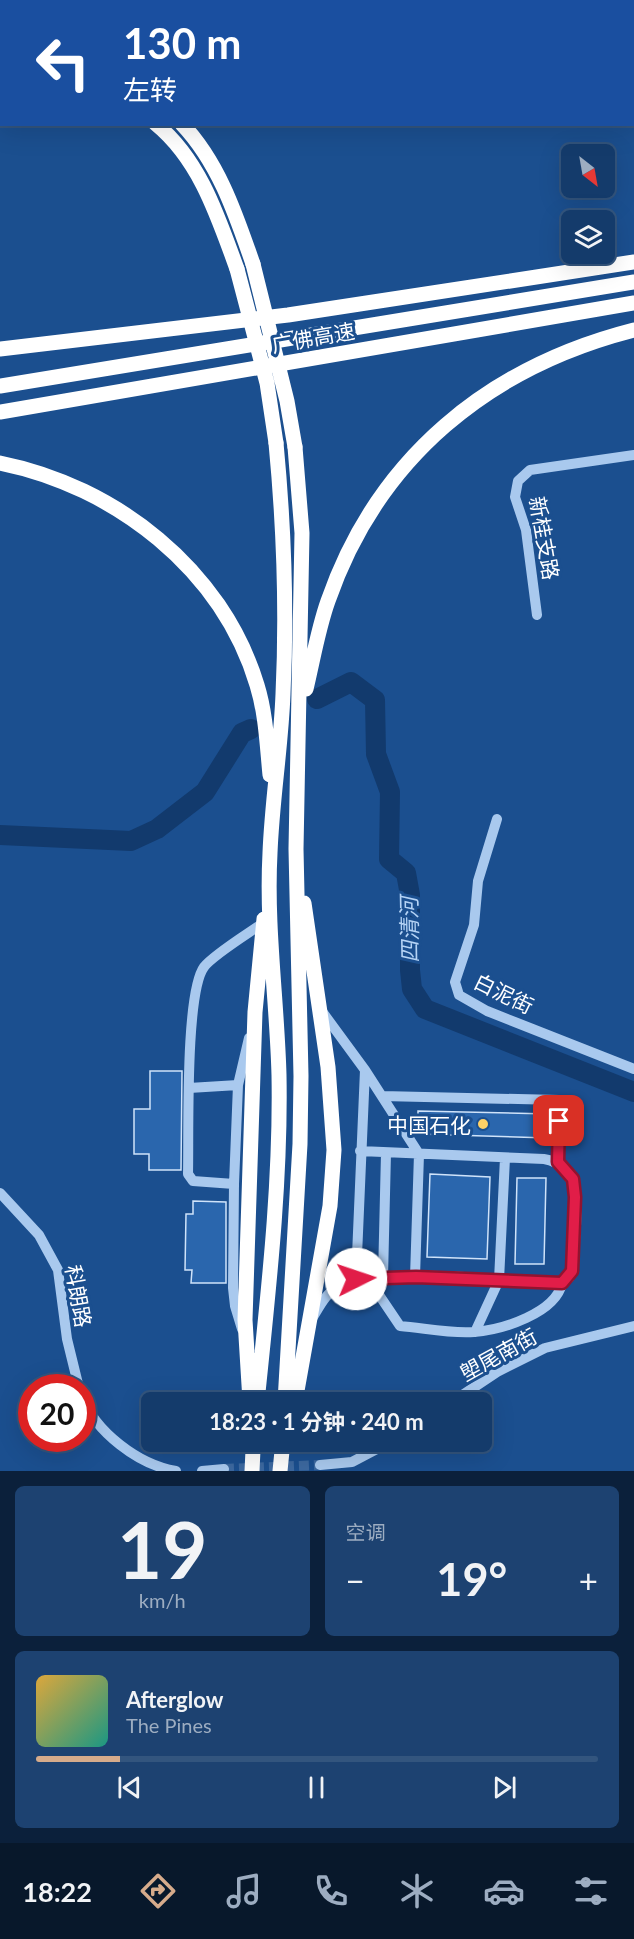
<!DOCTYPE html>
<html lang="zh">
<head>
<meta charset="utf-8">
<style>
  :root { --surface:#143b6b; --page:#1d4271; --text:#f1f3f6; --muted:#9dadc1; --line:#33557e; --accent:#d6ab8b }
  body { margin:0; font-family:Lato,"Noto Sans SC",sans-serif; background:var(--page); color:var(--text); height:100vh; display:flex; flex-direction:column; font-size:22px; white-space:nowrap }
  * { box-sizing:border-box; margin:0 }
  p { font-size:20px; color:var(--muted) }
  .icon { flex:none; width:33px; height:33px; fill:none; stroke:currentColor; stroke-width:2; stroke-linecap:round; stroke-linejoin:round }
  .map { position:relative; height:1471px; overflow:hidden }
  .panel { display:flex; flex-direction:column; gap:15px; padding:15px; background:#0b203b; flex:1 }
  .panel>* { flex:none }
  .banner { position:absolute; left:0px; top:0px; width:634px; height:126px; box-shadow:0 6px 24px #0002,0 0 0 2px var(--line); background:#1a4fa0; color:#fff; overflow:hidden }
  .needle { width:39px; rotate:149deg }
  .controls { position:absolute; left:561px; top:144px; display:grid; gap:12px }
  .controls a { display:grid; place-items:center; width:54px; height:54px; border-radius:9px; background:var(--surface); box-shadow:0 6px 24px #0002,0 0 0 2px var(--line); font-size:30px }
  .speed { position:absolute; left:18px; top:1374px; display:flex; gap:12px; font-size:30px; font-weight:700; text-align:center }
  .speed>* { display:grid; place-content:center; width:78px; height:78px; border-radius:50%; background:var(--surface); box-shadow:0 6px 24px #0002,0 0 0 2px var(--line); line-height:1 }
  .speed .limit { border:9px solid #d22; background:#fff; color:#111 }
  .pin { position:absolute; display:grid; place-items:center; width:51px; height:51px; color:#fff; margin:-26px; border-radius:12px; box-shadow:0 3px 9px #0006 }
  .me { position:absolute; width:66px; margin:-33px; rotate:86deg; stroke-linejoin:round; filter:drop-shadow(0 0 4px #0008) }
  .turn { display:flex; align-items:center; gap:21px; height:126px; padding:0 24px; font-size:27px }
  .turn .icon { width:78px; height:78px; stroke-width:2.5 }
  .turn b { display:block; font-size:42px; line-height:51px }
  .big { font-size:45px; font-weight:700; line-height:1.1 }
  .panel .tile { flex:1; display:flex; flex-direction:column; justify-content:center; gap:9px; min-width:0; padding:0 21px; border-radius:9px; background:var(--page) }
  .panel .dial { align-items:center; gap:0 }
  .dial b { font-size:78px; line-height:1 }
  .song { display:flex; align-items:center; gap:18px }
  .cover { width:72px; height:72px; border-radius:9px; background:linear-gradient(135deg,hsl(40 70% 55%),hsl(170 70% 35%)) }
  .played { height:6px; border-radius:3px; background:linear-gradient(90deg,var(--accent) 15%,var(--line) 15%) }
  .keys { display:flex; justify-content:space-around; direction:ltr }
  .heat { display:flex; justify-content:space-between; align-items:center; font-size:33px; direction:ltr }
  .panel .tiles { flex:1; display:grid; gap:15px; grid-template-columns:1fr 1fr }
  .tile:last-child { grid-column:span 2 }
  .trip { position:absolute; left:141px; top:1392px; width:351px; height:60px; border-radius:9px; background:var(--surface); box-shadow:0 6px 24px #0002,0 0 0 2px var(--line); font-weight:700; line-height:60px; text-align:center }
  .tabs { display:flex; height:96px; justify-content:space-around; align-items:center; background:#08182b; color:var(--muted) }
  .tabs .icon { width:42px; height:42px }
  .tabs .on { color:var(--accent) }
  .tabs b { font-size:27px; color:var(--text) }
  .map>svg:first-child { display:block }
  .lines { fill:none; stroke-linecap:round; stroke-linejoin:round }
  .river { stroke:#123a6d; stroke-width:20 }
  .building { fill:#2a66ad; stroke:#cfe3fa; stroke-width:1.5 }
  .minor-tunnel { stroke:#3d69a0; stroke-width:10; stroke-dasharray:10 5; stroke-linecap:butt }
  .minor { stroke:#a9c9ee; stroke-width:10 }
  .highway { stroke:#fff; stroke-width:15 }
  .highway-bridge { stroke:#fff; stroke-width:15 }
  .route-casing { stroke:#92132f; stroke-width:15 }
  .route { stroke:#e11d48; stroke-width:10 }
  .poi-dot { fill:#ffd166; stroke:#1b4f8f; stroke-width:2 }
  .labels { text-anchor:middle; dominant-baseline:central; stroke-width:6; stroke-linejoin:round; paint-order:stroke }
  .street-label { font-size:21px; fill:#fff; stroke:#1b4f8f }
  .poi-label { font-size:21px; fill:#fff; stroke:#1b4f8f; text-anchor:end }
  .water-label { font-size:22px; font-style:italic; fill:#b5d3f5; stroke:#1b4f8f }
</style>
</head>
<body>
<div class="map">
<svg width="634" height="1471" viewBox="0 0 634 1471">
  <rect width="100%" height="100%" fill="#1b4f8f"/>
  <g class="lines">
    <!-- river -->
    <path class="river" d="M 317,699 L 351,682 L 375,700 L 376,754 L 390,792 L 389,859 L 406,873 L 410,895 L 410,970 L 412,989 L 425,1009 L 634,1092
      M 0,835 L 131,841 L 157,829 L 205,792 L 242,733 L 251,729"/>
  </g>
  <!-- building -->
  <path class="building" d="M 150,1071 L 182,1071 L 181,1170 L 149,1170 L 149,1154 L 134,1154 L 134,1109 L 150,1109 Z
    M 418,1111 L 549,1114 L 548,1138 L 418,1134 Z
    M 430,1174 L 490,1177 L 487,1259 L 427,1257 Z
    M 517,1178 L 546,1178 L 544,1264 L 515,1264 Z
    M 193,1201 L 226,1202 L 226,1283 L 191,1283 L 192,1270 L 185,1270 L 186,1214 L 193,1214 Z"/>
  <g class="lines">
    <!-- minor-tunnel -->
    <path class="minor-tunnel" d="M 224,1469 L 320,1465"/>
    <!-- minor -->
    <path class="minor" d="M 208,0 L 214,2
      M 520,2 L 520,0
      M 633,117 L 634,117
      M 537,615 L 526,530 L 515,497 L 518,481 L 530,470 L 634,455
      M 497,819 L 478,881 L 474,925 L 455,982 L 459,995 L 487,1011 L 634,1069
      M 321,1010 L 365,1070 L 419,1154 L 415,1277
      M 189,1088 L 238,1085
      M 382,1096 L 559,1100 L 557,1162
      M 234,1184 L 193,1181 L 188,1174 C 189,1135 185,993 204,967 C 213,955 249,933 263,923
      M 0,1193 L 39,1235 L 58,1270 L 67,1339 L 79,1388
      M 367,1277 L 400,1326 C 424,1328 451,1334 474,1332 C 502,1330 556,1313 562,1283
      M 383,1277 L 386,1153
      M 356,1279 L 365,1070
      M 313,1317 C 320,1306 326,1293 339,1286 C 374,1266 516,1281 562,1283 L 569,1278 L 572,1271 C 574,1237 590,1166 544,1159 L 360,1151
      M 242,1329 L 235,1306 L 233,1288 L 234,1184 L 238,1085 L 249,1038
      M 475,1332 L 499,1280 L 505,1158
      M 82,1396 C 95,1432 139,1465 176,1471
      M 452,1402 L 497,1372 L 545,1348 L 634,1326
      M 320,1465 L 352,1462 L 390,1442
      M 202,1471 L 224,1469"/>
    <!-- highway -->
    <path class="highway" d="M 0,49 L 2,49
      M 0,66 L 2,66
      M 156,124 C 200,160 218,217 237,269
      M 182,124 C 219,163 236,215 253,264
      M 0,349 L 288,315 L 634,262
      M 0,386 L 634,282
      M 0,412 L 634,303
      M 0,463 C 115,486 222,569 257,685 C 266,714 267,745 270,775
      M 306,689 C 313,660 318,629 328,601 C 378,457 489,367 634,330
      M 250,1401 L 245,1320 L 255,1012 L 264,919
      M 257,1402 C 268,1294 281,1184 279,1075 C 277,1001 266,926 270,853 C 272,800 281,747 283,694 C 287,610 284,527 276,443
      M 285,1402 L 300,1144 L 301,1076 L 296,849 L 302,533 L 295,447
      M 295,1402 L 330,1206 L 334,1150 L 328,1067 L 304,903"/>
    <!-- highway-bridge -->
    <path class="highway-bridge" d="M 253,264 L 287,401 L 295,447
      M 237,269 L 267,383 L 276,443
      M 252,1471 L 253,1450
      M 280,1471 L 282,1451"/>
  </g>
  <g class="lines">
    <defs>
      <path id="route" d="M 356,1279 L 416,1277 L 562,1283 L 572,1271 L 575,1197 L 573,1179 L 558,1162 L 559,1121"/>
    </defs>
    <!-- route casing -->
    <use href="#route" class="route-casing"/>
    <!-- route -->
    <use href="#route" class="route"/>
  </g>
  <!-- markers -->
  <circle class="poi-dot" cx="483" cy="1124" r="6"/>
  <g class="labels">
    <!-- street labels -->
    <g class="street-label">
      <text transform="translate(313 337) rotate(-10)">广佛高速</text>
      <text transform="translate(545 538) rotate(80)">新桂支路</text>
      <text transform="translate(504 993) rotate(26)">白泥街</text>
      <text transform="translate(79 1296) rotate(80)">科朗路</text>
      <text transform="translate(498 1354) rotate(-29)">塱尾南街</text>
    </g>
    <!-- poi labels -->
    <g class="poi-label">
      <text x="471" y="1124">中国石化</text>
    </g>
    <!-- water labels -->
    <g class="water-label">
      <text transform="translate(409 930) rotate(-91)">四清河</text>
    </g>
  </g>
</svg>
<div class="controls">
<a><svg class="needle" viewBox="-14 -14 28 28"><path d="M0-13l5 13h-10z" fill="#e53935"/><path d="M0 13l5-13h-10z" fill="#9dadc1"/></svg></a>
<a><svg class="icon" aria-label="layers" viewBox="0 0 24 24"><path d="M12 4l9 5-9 5-9-5zM3 14l9 5 9-5"/></svg></a>
</div>
<div class="speed"><div class="limit">20</div></div>
<div class="pin" style="left:559px;top:1121px;background:#d93025"><svg class="icon" aria-label="arrive" viewBox="0 0 24 24"><path d="M6 21V4h12l-3 4 3 4H6"/></svg></div>
<svg class="me" style="left:356px;top:1279px" viewBox="-20 -20 40 40"><circle r="19" fill="#fff"/><path d="M0-13L10 11 0 6-10 11z" fill="#e11d48"/></svg>
<div class="trip">18:23 · 1 分钟 · 240 m</div>
<div class="banner">
<div class="turn"><svg class="icon" aria-label="left" viewBox="0 0 24 24"><path d="M17 20v-9H6M10 6l-5 5 5 5"/></svg><div><b>130 m</b>左转</div></div>
</div>
</div>
<section class="panel">
<div class="tiles">
<div class="tile dial"><b>19</b><p>km/h</p></div>
<div class="tile"><p>空调</p>
<div class="heat"><a>−</a><b class="big">19°</b><a>+</a></div>
</div>
<div class="tile">
<div class="song"><i class="cover"></i><div><b>Afterglow</b><p>The Pines</p></div></div>
<div class="played"></div>
<div class="keys"><svg class="icon" aria-label="previous" viewBox="0 0 24 24"><path d="M18 5L8 12l10 7zM5 5v14"/></svg><svg class="icon" aria-label="pause" viewBox="0 0 24 24"><path d="M8 5v14M16 5v14"/></svg><svg class="icon" aria-label="next" viewBox="0 0 24 24"><path d="M6 5l10 7-10 7zM19 5v14"/></svg></div>
</div>
</div>
</section>
<nav class="tabs">
<b>18:22</b>
<svg class="icon on" aria-label="directions" viewBox="0 0 24 24"><path d="M12 3l9 9-9 9-9-9zM9 14v-3h6M13 9l2 2-2 2"/></svg>
<svg class="icon" aria-label="music" viewBox="0 0 24 24"><path d="M9 18V5l10-2v13"/><circle cx="6" cy="18" r="3"/><circle cx="16" cy="16" r="3"/></svg>
<svg class="icon" aria-label="phone" viewBox="0 0 24 24"><path d="M5 4h4l2 5-3 2q2 4 5 5l2-3 5 2v4C11 20 4 13 5 4z"/></svg>
<svg class="icon" aria-label="climate" viewBox="0 0 24 24"><path d="M12 3v18M4 7l16 10M4 17L20 7"/></svg>
<svg class="icon" aria-label="car" viewBox="0 0 24 24"><path d="M5 17H2v-5l4-1 3-4h7l3 4 3 1v5h-3M9 17h6M6 11h13"/><circle cx="7" cy="17" r="2"/><circle cx="17" cy="17" r="2"/></svg>
<svg class="icon" aria-label="filters" viewBox="0 0 24 24"><path d="M4 7h16M4 17h16"/><circle cx="9" cy="7" r="2"/><circle cx="15" cy="17" r="2"/></svg>
</nav>
</body>
</html>
